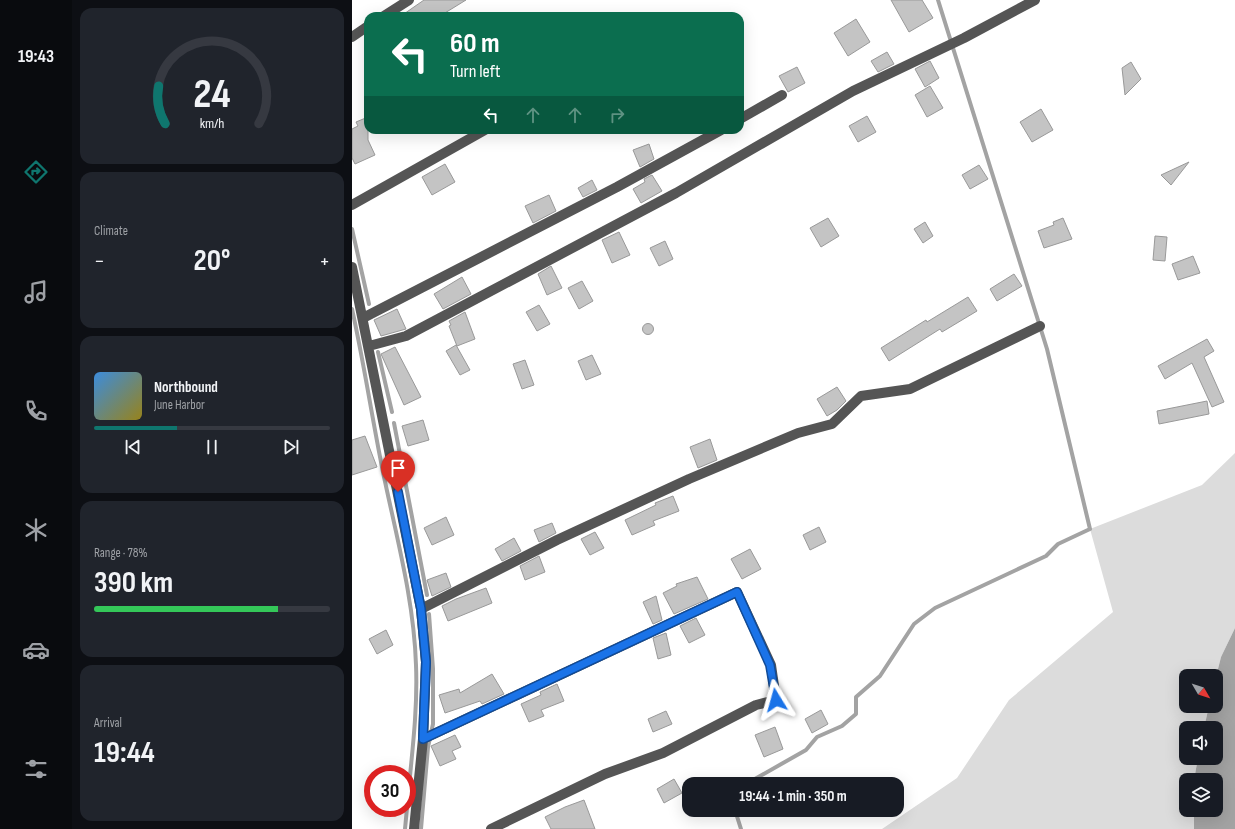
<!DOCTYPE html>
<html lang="en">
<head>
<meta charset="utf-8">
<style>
  :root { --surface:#171b24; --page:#20242c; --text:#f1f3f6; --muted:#9ea1a6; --line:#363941; --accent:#0f766e }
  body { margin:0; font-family:"Sofia Sans Condensed",sans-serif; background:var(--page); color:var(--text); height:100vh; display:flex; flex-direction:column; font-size:15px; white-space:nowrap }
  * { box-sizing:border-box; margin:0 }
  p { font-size:13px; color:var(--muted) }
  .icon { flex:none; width:22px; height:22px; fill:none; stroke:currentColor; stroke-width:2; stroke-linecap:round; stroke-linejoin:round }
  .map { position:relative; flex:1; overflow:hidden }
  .panel { display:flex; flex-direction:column; gap:8px; padding:8px; background:#0d0f14; width:280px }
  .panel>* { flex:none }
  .guide { position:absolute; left:12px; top:12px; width:380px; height:122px; border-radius:12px; box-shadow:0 4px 16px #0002; background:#0b6e4f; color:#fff; overflow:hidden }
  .needle { width:26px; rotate:129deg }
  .buttons { position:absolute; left:827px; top:669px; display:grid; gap:8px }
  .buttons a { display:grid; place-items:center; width:44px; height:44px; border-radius:8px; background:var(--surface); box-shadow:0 4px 16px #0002; font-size:20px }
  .speed { position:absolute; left:12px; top:765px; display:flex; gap:8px; font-size:20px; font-weight:700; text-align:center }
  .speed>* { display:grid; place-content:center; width:52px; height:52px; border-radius:50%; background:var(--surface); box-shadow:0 4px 16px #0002; line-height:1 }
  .speed .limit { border:6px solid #d22; background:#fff; color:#111 }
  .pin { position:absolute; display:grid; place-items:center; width:34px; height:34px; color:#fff; margin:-41px -17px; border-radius:50% 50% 50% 0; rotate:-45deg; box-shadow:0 0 4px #0007 }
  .pin .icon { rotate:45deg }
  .me { position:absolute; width:44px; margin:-22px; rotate:352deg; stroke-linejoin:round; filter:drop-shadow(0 0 3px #0008) }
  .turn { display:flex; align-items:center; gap:14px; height:84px; padding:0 20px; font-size:18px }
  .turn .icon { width:52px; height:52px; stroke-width:2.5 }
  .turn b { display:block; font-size:28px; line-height:34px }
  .lanes { display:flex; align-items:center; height:38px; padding:0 20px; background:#0003; justify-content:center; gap:20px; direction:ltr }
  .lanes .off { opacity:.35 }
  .big { font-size:30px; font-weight:700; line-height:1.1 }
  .panel .tile { flex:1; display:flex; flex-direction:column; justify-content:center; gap:6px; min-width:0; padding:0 14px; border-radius:12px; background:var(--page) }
  .panel .dial { align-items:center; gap:0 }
  .dial svg { height:104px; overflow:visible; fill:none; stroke:var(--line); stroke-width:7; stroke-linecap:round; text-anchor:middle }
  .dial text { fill:var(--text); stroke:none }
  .song { display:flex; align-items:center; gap:12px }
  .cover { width:48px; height:48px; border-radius:6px; background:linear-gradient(135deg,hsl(210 70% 55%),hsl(50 70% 35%)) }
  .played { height:4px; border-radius:2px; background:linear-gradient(90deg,var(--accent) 35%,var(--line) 35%) }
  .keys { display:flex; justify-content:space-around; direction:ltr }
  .heat { display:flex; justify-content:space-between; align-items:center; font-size:22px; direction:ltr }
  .charge { height:6px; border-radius:3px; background:linear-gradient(90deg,#34c759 78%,var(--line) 0) }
  .trip { position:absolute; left:330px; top:777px; width:222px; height:40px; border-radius:12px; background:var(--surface); box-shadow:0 4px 16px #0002; font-weight:700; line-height:40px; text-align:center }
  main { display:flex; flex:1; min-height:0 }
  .tab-bar { display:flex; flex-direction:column; width:72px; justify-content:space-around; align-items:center; background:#090b0e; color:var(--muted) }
  .tab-bar .icon { width:28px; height:28px }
  .tab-bar .current { color:var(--accent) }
  .tab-bar b { font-size:18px; color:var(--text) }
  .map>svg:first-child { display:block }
  .green { fill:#dcdcdc }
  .water { fill:#a3a3a3 }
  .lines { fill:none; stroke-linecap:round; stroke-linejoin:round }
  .stream { stroke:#a3a3a3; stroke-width:4 }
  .building { fill:#c4c4c4; stroke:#999 }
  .minor { stroke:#555; stroke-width:10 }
  .route-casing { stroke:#114b97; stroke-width:10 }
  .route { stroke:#1a73e8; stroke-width:7 }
</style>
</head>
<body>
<main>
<nav class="tab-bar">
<b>19:43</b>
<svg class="icon current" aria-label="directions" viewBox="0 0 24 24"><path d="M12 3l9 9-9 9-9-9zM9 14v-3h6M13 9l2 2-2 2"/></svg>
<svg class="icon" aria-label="music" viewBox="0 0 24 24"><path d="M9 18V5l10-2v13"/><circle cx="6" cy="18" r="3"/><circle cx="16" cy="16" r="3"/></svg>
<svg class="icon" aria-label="phone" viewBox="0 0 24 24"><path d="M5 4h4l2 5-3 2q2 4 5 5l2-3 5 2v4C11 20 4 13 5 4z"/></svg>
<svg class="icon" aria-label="climate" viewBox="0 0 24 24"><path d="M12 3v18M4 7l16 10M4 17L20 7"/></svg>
<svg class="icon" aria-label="car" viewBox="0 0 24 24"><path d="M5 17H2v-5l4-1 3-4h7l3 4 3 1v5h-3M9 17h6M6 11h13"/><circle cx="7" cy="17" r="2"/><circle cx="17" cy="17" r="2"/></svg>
<svg class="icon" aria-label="filters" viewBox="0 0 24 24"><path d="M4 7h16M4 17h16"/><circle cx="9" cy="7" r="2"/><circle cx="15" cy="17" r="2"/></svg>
</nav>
<section class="panel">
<div class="tile dial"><svg viewBox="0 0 100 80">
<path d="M14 69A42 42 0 1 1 86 69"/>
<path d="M14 69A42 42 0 0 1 9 40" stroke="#0f766e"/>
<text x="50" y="56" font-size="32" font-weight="700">24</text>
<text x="50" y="72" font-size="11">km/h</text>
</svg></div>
<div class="tile"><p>Climate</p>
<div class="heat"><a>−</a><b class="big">20°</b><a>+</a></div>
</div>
<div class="tile">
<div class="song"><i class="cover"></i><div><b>Northbound</b><p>June Harbor</p></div></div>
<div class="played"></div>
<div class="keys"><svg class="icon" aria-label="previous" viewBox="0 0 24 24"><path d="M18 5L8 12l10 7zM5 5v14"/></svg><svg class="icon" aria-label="pause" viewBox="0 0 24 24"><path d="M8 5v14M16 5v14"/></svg><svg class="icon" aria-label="next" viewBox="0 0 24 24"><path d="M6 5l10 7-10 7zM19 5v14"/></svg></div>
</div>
<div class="tile"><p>Range · 78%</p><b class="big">390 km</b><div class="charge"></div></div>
<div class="tile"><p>Arrival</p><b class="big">19:44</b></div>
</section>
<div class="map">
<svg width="883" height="829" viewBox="0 0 883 829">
  <rect width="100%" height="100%" fill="#fff"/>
  <!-- green -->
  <path class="green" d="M 883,453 L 883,628 L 869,657 L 864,677 L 834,676 L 834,706 L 857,706 L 852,728 L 834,728 L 834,758 L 846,758 L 842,780 L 834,780 L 834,810 L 842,810 L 842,829 L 530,829 L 605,778 L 657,700 L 761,612 L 738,529 L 850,485 Z"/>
  <!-- water -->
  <path class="water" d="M 883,628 L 883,829 L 842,829 L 842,810 L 864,810 L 864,780 L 842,780 L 846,758 L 864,758 L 864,728 L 852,728 L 857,706 L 864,706 L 864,677 L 869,657 Z"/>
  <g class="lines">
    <!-- stream -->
    <path class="stream" d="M 0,229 L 17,304
      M 0,309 C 12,363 20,418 31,472 C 44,535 62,600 64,665 C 66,712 59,761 55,807
      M 26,352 L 40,412
      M 42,423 L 75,595
      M 394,784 L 454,750 L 465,737 L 490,726 L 504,714 L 504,697 L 528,676 L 562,624 L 583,608 L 694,556 L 706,544 L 738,529 L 695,349 L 586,0
      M 383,810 L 389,829
      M 53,829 L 55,808
      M 69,829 L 76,747 L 81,724 L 81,669 L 77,614"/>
  </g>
  <!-- building -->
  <path class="building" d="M 72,0 L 114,0 L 88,16 L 49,16 Z
    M 539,0 L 570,0 L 581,18 L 557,32 Z
    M 504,19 L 518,42 L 496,56 L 482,33 Z
    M 535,52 L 542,64 L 526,72 L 519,61 Z
    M 578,61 L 587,78 L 573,87 L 563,69 Z
    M 779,62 L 789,79 L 773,95 L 770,68 Z
    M 445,67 L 453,83 L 436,92 L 427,76 Z
    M 578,86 L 591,108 L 575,117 L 563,95 Z
    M 689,109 L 701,130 L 680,142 L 668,122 Z
    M 515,116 L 524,132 L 506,142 L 497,126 Z
    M 16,117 L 16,140 L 23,155 L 3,164 L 0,158 L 0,129 L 6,126 L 4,122 Z
    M 297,144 L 302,159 L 288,167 L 281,150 Z
    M 837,162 L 819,185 L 809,175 Z
    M 93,164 L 103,182 L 80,195 L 70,177 Z
    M 627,165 L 636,179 L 618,189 L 610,175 Z
    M 300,175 L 310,191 L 289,203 L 281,189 L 293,182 L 292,179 Z
    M 240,180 L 245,190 L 231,197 L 226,188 Z
    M 197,195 L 204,211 L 181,223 L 173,206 Z
    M 476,218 L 487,236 L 469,247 L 458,228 Z
    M 711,218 L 720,239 L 692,248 L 686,231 L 702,225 L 701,222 Z
    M 573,222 L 581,236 L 571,243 L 562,229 Z
    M 267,232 L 278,255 L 260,263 L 250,240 Z
    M 803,236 L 815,237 L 813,261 L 801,260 Z
    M 313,241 L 321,259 L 307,266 L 298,248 Z
    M 841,256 L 848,273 L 826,280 L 820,264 Z
    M 199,266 L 210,288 L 195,295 L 186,274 Z
    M 662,274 L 670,286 L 645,301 L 638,289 Z
    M 110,277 L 119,294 L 91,309 L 82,294 Z
    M 230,281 L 241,301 L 227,309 L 216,288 Z
    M 616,297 L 625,311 L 590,332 L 588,329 L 537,361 L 529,348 L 574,320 L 575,322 Z
    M 187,305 L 198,324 L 185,331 L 174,312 Z
    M 45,309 L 54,329 L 29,336 L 22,320 Z
    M 113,312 L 123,339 L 105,346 L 97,326 L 99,325 L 97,321 Z
    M290.5 329a5.5 5.5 0 1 1 11 0a5.5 5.5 0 1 1-11 0Z
    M 855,339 L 862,351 L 852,357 L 872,402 L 860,407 L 840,363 L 813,379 L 806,366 Z
    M 104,345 L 118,370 L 108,375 L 94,351 Z
    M 43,347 L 69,397 L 52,405 L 29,354 Z
    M 240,355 L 249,374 L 234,380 L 226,361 Z
    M 173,360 L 182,385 L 170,389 L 161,364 Z
    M 485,387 L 494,401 L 485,410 L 475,416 L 465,399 Z
    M 855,401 L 857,414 L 807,424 L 805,411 Z
    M 71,420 L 77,440 L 56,446 L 50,426 Z
    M 13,436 L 25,467 L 0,475 L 0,440 Z
    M 358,439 L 365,460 L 346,468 L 338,447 Z
    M 321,496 L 327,511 L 301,521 L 303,525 L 280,535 L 273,520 L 304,505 L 303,503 Z
    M 94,517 L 102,535 L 80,545 L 72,528 Z
    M 200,523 L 204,533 L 187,542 L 182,530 Z
    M 467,527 L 474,542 L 458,550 L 451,535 Z
    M 243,532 L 252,548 L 238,555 L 229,539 Z
    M 162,538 L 169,551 L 150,561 L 143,549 Z
    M 398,549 L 409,569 L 390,579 L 379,559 Z
    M 187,556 L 193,572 L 173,580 L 168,566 Z
    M 94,573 L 99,587 L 80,596 L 75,580 Z
    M 345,577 L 356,599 L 322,614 L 311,593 L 325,586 L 324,584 Z
    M 134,588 L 140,603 L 96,621 L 90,606 L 104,599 Z
    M 304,596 L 310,620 L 301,624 L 291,602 Z
    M 344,618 L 353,635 L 337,643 L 328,626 Z
    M 34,630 L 41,645 L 25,654 L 17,639 Z
    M 314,633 L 319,655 L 306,659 L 301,638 Z
    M 140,674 L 152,694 L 130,704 L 128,701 L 93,713 L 87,695 L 107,689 L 108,693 Z
    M 205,684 L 212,701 L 189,710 L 192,716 L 177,722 L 169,704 L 189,695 L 188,692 Z
    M 469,710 L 476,724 L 460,733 L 453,719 Z
    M 314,711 L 320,724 L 301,732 L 296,719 Z
    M 423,727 L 431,749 L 412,757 L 403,735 Z
    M 103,735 L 109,747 L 100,751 L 104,759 L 88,766 L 79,746 Z
    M 322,779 L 330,793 L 312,803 L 305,789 Z
    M 232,800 L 243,829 L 199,829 L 193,817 L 213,807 Z"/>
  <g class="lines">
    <!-- minor -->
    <path class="minor" d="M 32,16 L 57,0
      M 0,37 L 16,26
      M 388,119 L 430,95
      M 0,205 L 133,130
      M 0,267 L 69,609 L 74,662 L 71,739 L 62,829
      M 11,318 L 265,187 L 369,130
      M 17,346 L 54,336 L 324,193 L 501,91 L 612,38 L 683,0
      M 69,609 L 205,540 L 337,479 L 446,433 L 480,424 L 509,396 L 558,389 L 688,326
      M 71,739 L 385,592 L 419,665 L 424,700 L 404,705 L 311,753 L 253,774 L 139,829"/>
  </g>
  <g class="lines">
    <defs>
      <path id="route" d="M 46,492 L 69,609 L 74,662 L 71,739 L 385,592 L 418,665 L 424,700"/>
    </defs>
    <!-- route casing -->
    <use href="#route" class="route-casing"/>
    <!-- route -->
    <use href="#route" class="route"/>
  </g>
</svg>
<div class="buttons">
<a><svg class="needle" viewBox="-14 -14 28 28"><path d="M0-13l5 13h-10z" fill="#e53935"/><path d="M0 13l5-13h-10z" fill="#9ea1a6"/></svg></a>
<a><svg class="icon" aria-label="sound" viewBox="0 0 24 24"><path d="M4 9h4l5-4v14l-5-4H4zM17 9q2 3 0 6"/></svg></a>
<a><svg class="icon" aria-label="layers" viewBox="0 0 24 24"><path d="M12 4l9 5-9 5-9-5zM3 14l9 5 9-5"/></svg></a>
</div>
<div class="speed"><div class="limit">30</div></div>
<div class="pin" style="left:46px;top:492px;background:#d93025"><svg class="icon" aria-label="arrive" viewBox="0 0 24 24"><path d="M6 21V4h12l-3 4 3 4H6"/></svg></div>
<svg class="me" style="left:424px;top:700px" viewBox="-20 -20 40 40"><path d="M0-17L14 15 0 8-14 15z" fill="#1a73e8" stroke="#fff" stroke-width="4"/></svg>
<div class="trip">19:44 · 1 min · 350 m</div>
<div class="guide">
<div class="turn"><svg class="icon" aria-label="left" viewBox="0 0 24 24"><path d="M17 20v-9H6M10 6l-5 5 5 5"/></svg><div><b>60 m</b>Turn left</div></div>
<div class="lanes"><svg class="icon" aria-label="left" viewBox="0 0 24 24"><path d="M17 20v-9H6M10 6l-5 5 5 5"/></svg><svg class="icon off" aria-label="ahead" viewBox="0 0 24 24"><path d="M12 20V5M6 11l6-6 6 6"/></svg><svg class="icon off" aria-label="ahead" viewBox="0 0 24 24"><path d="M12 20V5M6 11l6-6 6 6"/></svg><svg class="icon off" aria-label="right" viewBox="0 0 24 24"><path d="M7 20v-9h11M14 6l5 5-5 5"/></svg></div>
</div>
</div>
</main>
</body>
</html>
